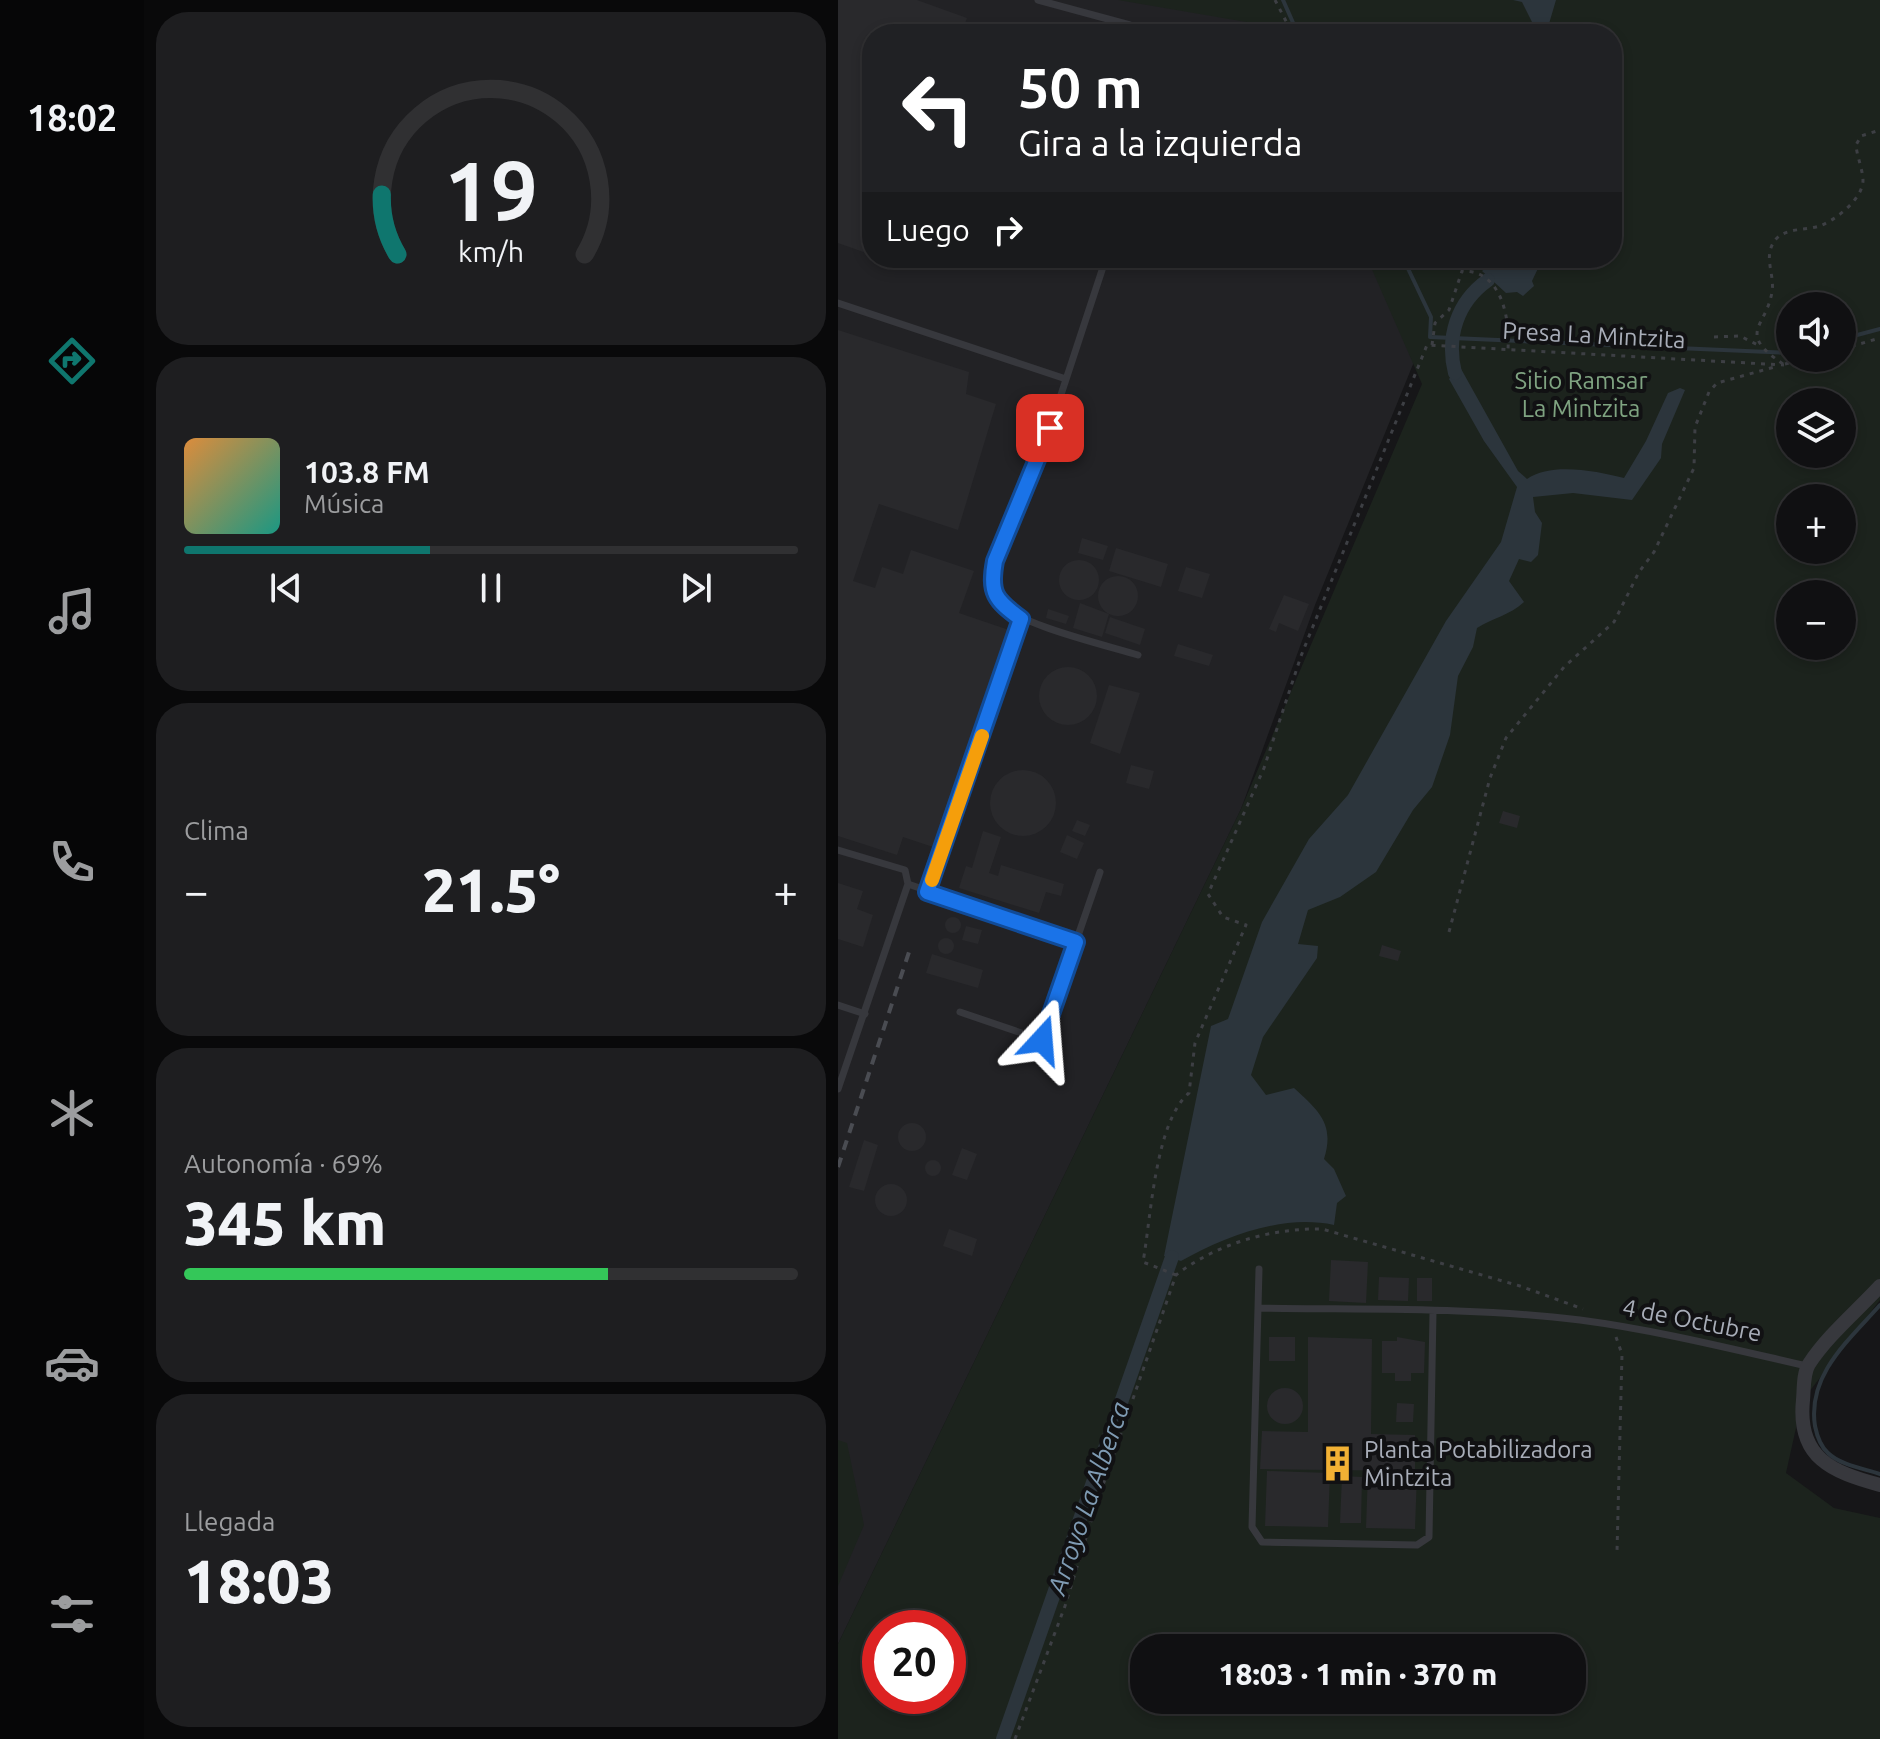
<!DOCTYPE html>
<html lang="es">
<head>
<meta charset="utf-8">
<style>
  :root { --surface:#101012; --page:#1e1e20; --text:#f1f3f6; --muted:#9c9d9f; --line:#303032; --accent:#0f766e }
  body { margin:0; font-family:Ubuntu,sans-serif; background:var(--page); color:var(--text); height:100vh; display:flex; flex-direction:column; font-size:30px; white-space:nowrap }
  * { box-sizing:border-box; margin:0 }
  p { font-size:26px; color:var(--muted) }
  .icon { flex:none; width:44px; height:44px; fill:none; stroke:currentColor; stroke-width:2; stroke-linecap:round; stroke-linejoin:round }
  .map { position:relative; flex:1; overflow:hidden }
  .details { display:flex; flex-direction:column; gap:12px; padding:12px; background:#09090a; width:694px }
  .details>* { flex:none }
  .guide { position:absolute; left:24px; top:24px; width:760px; height:244px; border-radius:32px; box-shadow:0 4px 12px #0003,0 0 0 2px var(--line); background:#202124; color:#fff; overflow:hidden }
  .fabs { position:absolute; left:938px; top:292px; display:grid; gap:16px }
  .fabs a { display:grid; place-items:center; width:80px; height:80px; border-radius:50%; background:var(--surface); box-shadow:0 4px 12px #0003,0 0 0 2px var(--line); font-size:40px }
  .speed { position:absolute; left:24px; top:1610px; display:flex; gap:16px; font-size:40px; font-weight:700; text-align:center }
  .speed>* { display:grid; place-content:center; width:104px; height:104px; border-radius:50%; background:var(--surface); box-shadow:0 4px 12px #0003,0 0 0 2px var(--line); line-height:1 }
  .speed .limit { border:12px solid #d22; background:#fff; color:#111 }
  .pin { position:absolute; display:grid; place-items:center; width:68px; height:68px; color:#fff; margin:-34px; border-radius:16px; box-shadow:0 4px 12px #0006 }
  .me { position:absolute; width:88px; margin:-44px; rotate:19deg; stroke-linejoin:round; filter:drop-shadow(0 0 6px #0008) }
  .turn { display:flex; align-items:center; gap:28px; height:168px; padding:0 24px; font-size:36px }
  .turn .icon { width:104px; height:104px; stroke-width:2.5 }
  .turn b { display:block; font-size:56px; line-height:68px }
  .then { display:flex; align-items:center; height:76px; padding:0 24px; background:#0003; gap:16px; font-size:30px }
  .big { font-size:60px; font-weight:800; line-height:1.1 }
  .details .tile { flex:1; display:flex; flex-direction:column; justify-content:center; gap:12px; min-width:0; padding:0 28px; border-radius:32px; background:var(--page) }
  .details .dial { align-items:center; gap:0 }
  .dial svg { height:208px; overflow:visible; fill:none; stroke:var(--line); stroke-width:7; stroke-linecap:round; text-anchor:middle }
  .dial text { fill:var(--text); stroke:none }
  .song { display:flex; align-items:center; gap:24px }
  .cover { width:96px; height:96px; border-radius:12px; background:linear-gradient(135deg,hsl(30 70% 55%),hsl(170 70% 35%)) }
  .played { height:8px; border-radius:4px; background:linear-gradient(90deg,var(--accent) 40%,var(--line) 40%) }
  .keys { display:flex; justify-content:space-around; direction:ltr }
  .heat { display:flex; justify-content:space-between; align-items:center; font-size:44px; direction:ltr }
  .charge { height:12px; border-radius:6px; background:linear-gradient(90deg,#34c759 69%,var(--line) 0) }
  .trip { position:absolute; left:292px; top:1634px; width:456px; height:80px; border-radius:32px; background:var(--surface); box-shadow:0 4px 12px #0003,0 0 0 2px var(--line); font-weight:800; line-height:80px; text-align:center }
  main { display:flex; flex:1; min-height:0 }
  .tabs { display:flex; flex-direction:column; width:144px; justify-content:space-around; align-items:center; background:#060607; color:var(--muted) }
  .tabs .icon { width:56px; height:56px }
  .tabs .current { color:var(--accent) }
  .tabs b { font-size:36px; color:var(--text) }
  .map>svg:first-child { display:block }
  .built { fill:#222225 }
  .green { fill:#1c231d; fill-rule:evenodd }
  .water { fill:#2c353c }
  .lines { fill:none; stroke-linecap:round; stroke-linejoin:round }
  .stream { stroke:#2c353c; stroke-width:4 }
  .canal { stroke:#2c353c; stroke-width:14 }
  .building { fill:#29292c }
  .path { stroke:#3d3f44; stroke-width:3; stroke-dasharray:4 6; stroke-linecap:butt }
  .lane { stroke:#37383d; stroke-width:7 }
  .street { stroke:#37383d; stroke-width:14 }
  .rail { stroke:#4a4c52; stroke-width:4; stroke-dasharray:10 8; stroke-linecap:butt }
  .route-casing { stroke:#114b97; stroke-width:20 }
  .route { stroke:#1a73e8; stroke-width:14 }
  .slow { stroke:#f59e0b; stroke-width:14 }
  .labels { text-anchor:middle; dominant-baseline:central; stroke-width:8; stroke-linejoin:round; paint-order:stroke }
  .street-label { font-size:24px; fill:#a8adb8; stroke:#111113 }
  .park-label { font-size:24px; fill:#7fa381; stroke:#111113 }
  .poi-label { font-size:24px; fill:#a8adb8; stroke:#111113; text-anchor:start }
  .water-label { font-size:26px; font-style:italic; fill:#7f9bb3; stroke:#111113 }
</style>
</head>
<body>
<main>
<nav class="tabs">
<b>18:02</b>
<svg class="icon current" aria-label="directions" viewBox="0 0 24 24"><path d="M12 3l9 9-9 9-9-9zM9 14v-3h6M13 9l2 2-2 2"/></svg>
<svg class="icon" aria-label="music" viewBox="0 0 24 24"><path d="M9 18V5l10-2v13"/><circle cx="6" cy="18" r="3"/><circle cx="16" cy="16" r="3"/></svg>
<svg class="icon" aria-label="phone" viewBox="0 0 24 24"><path d="M5 4h4l2 5-3 2q2 4 5 5l2-3 5 2v4C11 20 4 13 5 4z"/></svg>
<svg class="icon" aria-label="climate" viewBox="0 0 24 24"><path d="M12 3v18M4 7l16 10M4 17L20 7"/></svg>
<svg class="icon" aria-label="car" viewBox="0 0 24 24"><path d="M5 17H2v-5l4-1 3-4h7l3 4 3 1v5h-3M9 17h6M6 11h13"/><circle cx="7" cy="17" r="2"/><circle cx="17" cy="17" r="2"/></svg>
<svg class="icon" aria-label="filters" viewBox="0 0 24 24"><path d="M4 7h16M4 17h16"/><circle cx="9" cy="7" r="2"/><circle cx="15" cy="17" r="2"/></svg>
</nav>
<section class="details">
<div class="tile dial"><svg viewBox="0 0 100 80">
<path d="M14 69A42 42 0 1 1 86 69"/>
<path d="M14 69A42 42 0 0 1 8 46" stroke="#0f766e"/>
<text x="50" y="56" font-size="32" font-weight="700">19</text>
<text x="50" y="72" font-size="11">km/h</text>
</svg></div>
<div class="tile">
<div class="song"><i class="cover"></i><div><b>103.8 FM</b><p>Música</p></div></div>
<div class="played"></div>
<div class="keys"><svg class="icon" aria-label="previous" viewBox="0 0 24 24"><path d="M18 5L8 12l10 7zM5 5v14"/></svg><svg class="icon" aria-label="pause" viewBox="0 0 24 24"><path d="M8 5v14M16 5v14"/></svg><svg class="icon" aria-label="next" viewBox="0 0 24 24"><path d="M6 5l10 7-10 7zM19 5v14"/></svg></div>
</div>
<div class="tile"><p>Clima</p>
<div class="heat"><a>−</a><b class="big">21.5°</b><a>+</a></div>
</div>
<div class="tile"><p>Autonomía · 69%</p><b class="big">345 km</b><div class="charge"></div></div>
<div class="tile"><p>Llegada</p><b class="big">18:03</b></div>
</section>
<div class="map">
<svg width="1042" height="1739" viewBox="0 0 1042 1739">
  <rect width="100%" height="100%" fill="#161618"/>
  <!-- built -->
  <path class="built" d="M 0,0 L 422,0 L 437,34 L 34,34 L 34,258 L 538,258 L 580,352 L 477,605 L 403,809 L 0,1644 Z"/>
  <!-- green -->
  <path class="green" d="M 280,0 L 1042,0 L 1042,1300 L 964,1401 L 948,1473 L 996,1508 L 1042,1518 L 1042,1739 L 0,1739 L 0,1644 L 403,809 L 584,384 L 529,258 L 774,258 L 774,34 L 430,34 L 426,25 ZM 952,306 L 1004,306 L 1004,358 L 952,358 ZM 952,402 L 1004,402 L 1004,454 L 952,454 ZM 952,498 L 1004,498 L 1004,550 L 952,550 ZM 952,594 L 1004,594 L 1004,646 L 952,646 ZM 42,1628 L 110,1628 L 110,1696 L 42,1696 ZM 306,1648 L 734,1648 L 734,1700 L 306,1700 Z
    M 0,1440 L 9,1443 L 26,1525 L 0,1586 Z"/>
  <!-- water -->
  <path class="water" d="M 675,0 L 718,0 L 708,34 L 700,34 L 684,2 Z
    M 660,258 L 705,258 L 694,281 L 696,286 L 685,296 L 679,292 L 668,293 L 644,271 Z
    M 622,367 L 680,471 L 689,479 C 713,462 758,471 786,478 L 808,441 L 830,393 L 842,388 L 847,390 L 824,444 L 823,458 L 794,500 L 735,493 L 695,497 L 697,512 L 704,523 L 700,555 L 693,562 L 681,559 L 671,581 L 686,602 C 672,615 655,618 639,628 L 635,647 L 620,676 L 612,735 L 594,787 L 575,810 L 538,872 L 502,897 L 470,910 L 460,944 L 480,946 L 479,958 L 425,1037 L 413,1075 L 428,1095 L 456,1088 C 481,1111 497,1124 486,1159 L 496,1169 L 508,1196 L 499,1203 L 496,1225 C 445,1214 387,1236 343,1261 L 326,1256 L 373,1026 L 390,1019 L 424,922 L 471,839 L 510,795 L 608,621 L 663,542 L 679,487 L 646,441 L 611,379 Z"/>
  <g class="lines">
    <!-- stream -->
    <path class="stream" d="M 445,0 L 460,34
      M 565,258 L 593,317 L 592,337 L 952,353
      M 1004,339 L 1042,329
      M 1042,1305 C 1011,1340 969,1375 977,1426 C 979,1436 982,1446 990,1453 C 1002,1465 1027,1469 1042,1474"/>
    <!-- canal -->
    <path class="canal" d="M 617,373 C 608,337 619,302 650,280
      M 165,1739 L 334,1257"/>
  </g>
  <!-- building -->
  <path class="building" d="M 0,0 L 79,0 L 129,18 L 123,34 L 34,34 L 34,255 L 0,243 Z
    M 0,330 L 131,372 L 128,394 L 158,404 L 120,530 L 41,504 L 15,581 L 37,588 L 44,567 L 65,574 L 73,550 L 136,571 L 121,613 L 174,631 L 101,849 L 65,837 L 59,855 L 0,836 Z
    M 244,538 L 270,546 L 265,560 L 240,553 Z
    M 278,548 L 330,564 L 323,587 L 271,571 Z
    M221 580a20 20 0 1 1 40 0a20 20 0 1 1-40 0Z
    M 348,567 L 372,574 L 364,598 L 340,591 Z
    M260 596a20 20 0 1 1 40 0a20 20 0 1 1-40 0Z
    M 446,595 L 471,604 L 460,631 L 441,623 L 438,632 L 431,629 Z
    M 242,603 L 271,614 L 264,637 L 235,628 Z
    M 210,609 L 231,616 L 228,624 L 208,618 Z
    M 272,617 L 307,629 L 302,645 L 267,633 Z
    M 340,644 L 375,655 L 371,666 L 336,656 Z
    M201 696a29 29 0 1 1 58 0a29 29 0 1 1-58 0Z
    M 271,685 L 302,693 L 282,754 L 252,743 Z
    M 293,765 L 316,771 L 311,789 L 288,783 Z
    M152 803a33 33 0 1 1 66 0a33 33 0 1 1-66 0Z
    M 665,811 L 682,816 L 679,828 L 661,823 Z
    M 239,820 L 252,825 L 247,836 L 234,831 Z
    M 145,831 L 163,837 L 151,873 L 160,876 L 163,865 L 226,884 L 223,896 L 208,892 L 201,913 L 121,888 L 128,866 L 134,868 Z
    M 229,835 L 246,843 L 239,859 L 222,852 Z
    M 0,883 L 25,891 L 19,909 L 35,915 L 25,947 L 0,939 Z
    M107 925a8 8 0 1 1 16 0a8 8 0 1 1-16 0Z
    M 128,926 L 144,930 L 140,944 L 124,940 Z
    M100 946a8 8 0 1 1 16 0a8 8 0 1 1-16 0Z
    M 544,945 L 563,951 L 560,961 L 541,956 Z
    M 94,954 L 145,970 L 140,988 L 88,973 Z
    M60 1137a14 14 0 1 1 28 0a14 14 0 1 1-28 0Z
    M 26,1140 L 40,1145 L 26,1191 L 11,1187 Z
    M 124,1148 L 139,1154 L 129,1180 L 114,1175 Z
    M87 1168a8 8 0 1 1 16 0a8 8 0 1 1-16 0Z
    M37 1200a16 16 0 1 1 32 0a16 16 0 1 1-32 0Z
    M 111,1229 L 139,1239 L 134,1256 L 105,1246 Z
    M 493,1260 L 530,1262 L 528,1303 L 491,1301 Z
    M 541,1277 L 571,1278 L 570,1301 L 540,1300 Z
    M 579,1278 L 594,1278 L 594,1301 L 579,1301 Z
    M 431,1337 L 457,1337 L 457,1361 L 431,1361 Z
    M 470,1337 L 534,1339 L 533,1434 L 577,1435 L 577,1471 L 422,1469 L 424,1431 L 470,1432 Z
    M 559,1337 L 587,1342 L 586,1373 L 573,1373 L 573,1381 L 557,1381 L 557,1373 L 544,1373 L 544,1341 L 559,1341 Z
    M429 1406a18 18 0 1 1 36 0a18 18 0 1 1-36 0Z
    M 559,1403 L 576,1404 L 575,1422 L 558,1422 Z
    M 429,1471 L 492,1473 L 490,1527 L 427,1526 Z
    M 530,1472 L 579,1474 L 577,1529 L 528,1528 Z
    M 504,1476 L 524,1477 L 523,1523 L 502,1523 Z"/>
  <g class="lines">
    <!-- path -->
    <path class="path" d="M 437,0 L 451,27
      M 876,337 L 902,336 L 922,346
      M 594,345 L 597,323 L 611,310 L 624,271 C 664,270 672,319 670,349
      M 1004,349 L 1042,338
      M 945,364 C 898,332 928,328 934,292 C 937,273 924,256 938,239 C 949,227 970,231 984,225 C 1000,218 1024,199 1025,181 C 1025,170 1019,157 1018,145 L 1023,136 L 1042,130
      M 947,364 L 971,358
      M 611,932 L 652,778 L 668,738 L 726,667 L 776,622 L 801,572 L 816,552 L 856,468 L 857,427 L 871,392 L 879,383 L 940,366
      M 338,1275 L 305,1262 C 313,1218 317,1122 351,1093 L 357,1043 L 408,925 L 385,917 L 370,894 L 426,768 L 463,656 L 589,345 L 946,365
      M 778,1337 L 784,1354 L 779,1552
      M 177,1739 L 227,1606 L 257,1508 L 338,1275 C 378,1244 433,1228 484,1229 L 682,1286 L 745,1309"/>
    <!-- lane -->
    <path class="lane" d="M 200,0 L 292,25 L 308,34
      M 268,258 L 212,428 L 157,561 C 154,576 151,588 161,602 C 177,624 271,646 300,655
      M 0,303 L 228,379
      M 0,850 L 67,870 L 70,884 L 0,1089
      M 70,884 L 238,942
      M 89,892 L 183,619
      M 0,1005 L 27,1014
      M 122,1012 L 204,1040 L 262,872
      M 421,1269 L 420,1308 C 527,1310 636,1307 742,1320 C 818,1330 894,1349 969,1366
      M 420,1308 L 414,1527 L 424,1542 L 579,1545 L 591,1537 L 595,1312"/>
    <!-- street -->
    <path class="street" d="M 1042,1286 C 1019,1311 989,1336 971,1364 C 965,1373 966,1390 965,1400 C 959,1458 994,1472 1042,1485"/>
    <!-- rail -->
    <path class="rail" d="M 0,1167 L 73,946"/>
  </g>
  <g class="lines">
    <defs>
      <path id="route" d="M 204,1040 L 238,942 L 89,892 L 183,619 C 157,600 151,593 157,561 L 212,428"/>
    </defs>
    <!-- route casing -->
    <use href="#route" class="route-casing"/>
    <!-- route -->
    <use href="#route" class="route"/>
    <!-- slow -->
    <path class="slow" d="M 94,880 L 144,736"/>
  </g>
  <!-- icons -->
  <defs>
    <symbol id="building-bare" viewBox="-9 -9 18 18"><path d="M-4-6H4V6H1V3H-1V6H-4ZM-2.5-4.3h1.7v1.8h-1.7ZM.8-4.3h1.7v1.8H.8ZM-2.5-1h1.7V.8h-1.7ZM.8-1h1.7V.8H.8Z" fill="#f2b134" stroke="#111113" stroke-width="2.5" paint-order="stroke"/></symbol>
  </defs>
  <g fill-rule="evenodd">
    <use href="#building-bare" x="474" y="1438" width="51" height="51"/>
  </g>
  <g class="labels">
    <!-- street labels -->
    <g class="street-label">
      <text transform="translate(756 335) rotate(3)">Presa La Mintzita</text>
      <text transform="translate(854 1320) rotate(11)">4 de Octubre</text>
    </g>
    <!-- park labels -->
    <g class="park-label">
      <text x="743" y="380">Sitio Ramsar<tspan x="743" dy="28">La Mintzita</tspan></text>
    </g>
    <!-- poi labels -->
    <g class="poi-label">
      <text x="526" y="1449">Planta Potabilizadora<tspan x="526" dy="28">Mintzita</tspan></text>
    </g>
    <!-- water labels -->
    <g class="water-label">
      <text transform="translate(250 1498) rotate(-71)">Arroyo La Alberca</text>
    </g>
  </g>
</svg>
<div class="fabs">
<a><svg class="icon" aria-label="sound" viewBox="0 0 24 24"><path d="M4 9h4l5-4v14l-5-4H4zM17 9q2 3 0 6"/></svg></a>
<a><svg class="icon" aria-label="layers" viewBox="0 0 24 24"><path d="M12 4l9 5-9 5-9-5zM3 14l9 5 9-5"/></svg></a>
<a>+</a>
<a>−</a>
</div>
<div class="speed"><div class="limit">20</div></div>
<div class="pin" style="left:212px;top:428px;background:#d93025"><svg class="icon" aria-label="arrive" viewBox="0 0 24 24"><path d="M6 21V4h12l-3 4 3 4H6"/></svg></div>
<svg class="me" style="left:204px;top:1040px" viewBox="-20 -20 40 40"><path d="M0-17L14 15 0 8-14 15z" fill="#1a73e8" stroke="#fff" stroke-width="4"/></svg>
<div class="trip">18:03 · 1 min · 370 m</div>
<div class="guide">
<div class="turn"><svg class="icon" aria-label="left" viewBox="0 0 24 24"><path d="M17 20v-9H6M10 6l-5 5 5 5"/></svg><div><b>50 m</b>Gira a la izquierda</div></div>
<div class="then">Luego<svg class="icon" aria-label="right" viewBox="0 0 24 24"><path d="M7 20v-9h11M14 6l5 5-5 5"/></svg></div>
</div>
</div>
</main>
</body>
</html>
